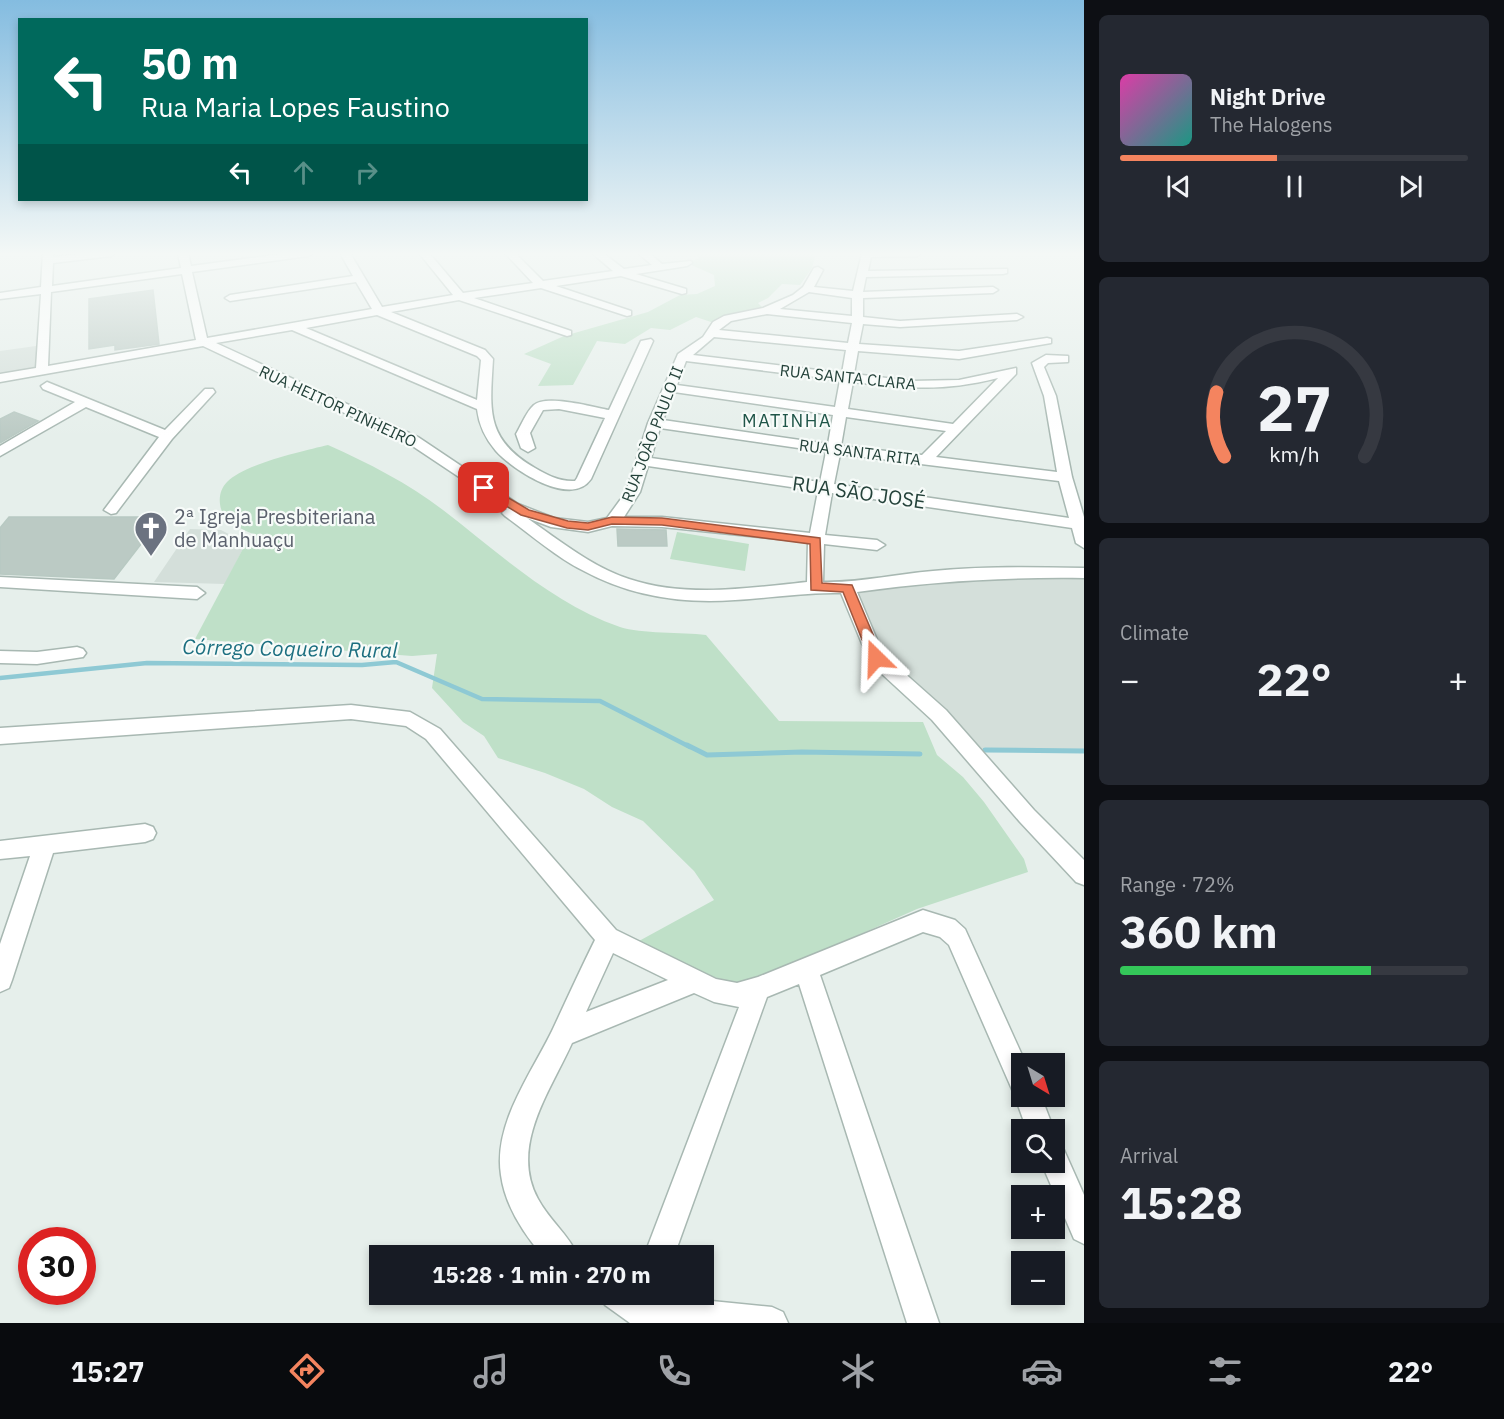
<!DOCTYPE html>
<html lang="en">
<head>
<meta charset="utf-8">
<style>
  :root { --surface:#171b24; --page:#242831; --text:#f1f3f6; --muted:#9ea1a6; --line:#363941; --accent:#f4845f }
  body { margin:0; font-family:"IBM Plex Sans",sans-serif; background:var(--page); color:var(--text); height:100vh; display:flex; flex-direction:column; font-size:22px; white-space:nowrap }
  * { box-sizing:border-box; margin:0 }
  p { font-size:20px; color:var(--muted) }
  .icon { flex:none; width:33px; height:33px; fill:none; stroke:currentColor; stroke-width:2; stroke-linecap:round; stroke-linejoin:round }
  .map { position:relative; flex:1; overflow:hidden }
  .panel { display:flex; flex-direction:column; gap:15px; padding:15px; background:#0d0f14; width:420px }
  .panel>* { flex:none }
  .guide { position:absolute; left:18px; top:18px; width:570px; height:183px; border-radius:0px; box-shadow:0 3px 9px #0003; background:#00695c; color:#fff; overflow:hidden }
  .needle { width:39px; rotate:142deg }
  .tools { position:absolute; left:1011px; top:1053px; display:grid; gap:12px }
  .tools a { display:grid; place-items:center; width:54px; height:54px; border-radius:0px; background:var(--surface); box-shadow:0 3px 9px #0003; font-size:30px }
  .speed { position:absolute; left:18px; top:1227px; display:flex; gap:12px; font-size:30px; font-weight:700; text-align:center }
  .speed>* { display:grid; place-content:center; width:78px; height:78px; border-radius:50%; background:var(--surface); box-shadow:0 3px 9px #0003; line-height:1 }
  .speed .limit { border:9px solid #d22; background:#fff; color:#111 }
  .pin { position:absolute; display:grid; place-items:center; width:51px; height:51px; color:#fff; margin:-26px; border-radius:12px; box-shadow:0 3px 9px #0006 }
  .me { position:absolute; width:66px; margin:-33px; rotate:338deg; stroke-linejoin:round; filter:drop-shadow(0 0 4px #0008) }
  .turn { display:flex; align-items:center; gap:21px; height:126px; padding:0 24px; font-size:27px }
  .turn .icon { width:78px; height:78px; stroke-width:2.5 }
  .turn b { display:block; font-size:42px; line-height:51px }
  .lanes { display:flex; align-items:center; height:57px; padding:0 24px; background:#0003; justify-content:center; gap:30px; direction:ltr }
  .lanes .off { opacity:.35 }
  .big { font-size:45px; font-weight:700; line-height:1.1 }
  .panel .widget { flex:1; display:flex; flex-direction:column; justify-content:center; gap:9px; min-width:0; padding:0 21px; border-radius:9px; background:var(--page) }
  .panel .dial { align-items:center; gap:0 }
  .dial svg { height:156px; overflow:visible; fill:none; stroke:var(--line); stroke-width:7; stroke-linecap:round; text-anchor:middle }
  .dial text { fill:var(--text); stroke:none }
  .song { display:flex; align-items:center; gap:18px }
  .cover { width:72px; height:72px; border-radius:9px; background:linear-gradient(135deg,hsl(320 70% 55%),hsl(170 70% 35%)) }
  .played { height:6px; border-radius:3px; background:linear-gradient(90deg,var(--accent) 45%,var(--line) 45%) }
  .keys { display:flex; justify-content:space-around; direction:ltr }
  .heat { display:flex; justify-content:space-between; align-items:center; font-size:33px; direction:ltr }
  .charge { height:9px; border-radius:4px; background:linear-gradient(90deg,#34c759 72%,var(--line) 0) }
  .trip { position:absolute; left:369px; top:1245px; width:345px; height:60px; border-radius:0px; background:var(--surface); box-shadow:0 3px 9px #0003; font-weight:700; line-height:60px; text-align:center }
  .dock { display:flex; height:96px; justify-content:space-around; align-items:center; background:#090b0e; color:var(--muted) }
  .dock .icon { width:42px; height:42px }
  .dock .active { color:var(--accent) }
  .dock b { font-size:27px; color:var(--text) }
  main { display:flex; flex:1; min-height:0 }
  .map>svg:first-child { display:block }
  .built { fill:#d4dfda }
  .green { fill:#bfe0c8 }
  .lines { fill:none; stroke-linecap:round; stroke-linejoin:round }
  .stream-far1 { stroke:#8ec9d4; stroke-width:4.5 }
  .stream { stroke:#8ec9d4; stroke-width:5 }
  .building { fill:#bbcac4; stroke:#b8c9c2; stroke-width:1.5 }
  .minor-casing { stroke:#a8b8b2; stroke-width:3 }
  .minor { fill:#fff; fill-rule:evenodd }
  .route { fill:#f4845f; stroke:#9f563e; stroke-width:1.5 }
  .labels { text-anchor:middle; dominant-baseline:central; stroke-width:4.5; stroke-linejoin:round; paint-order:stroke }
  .far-street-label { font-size:16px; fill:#24423a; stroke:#f7fbf9 }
  .far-neighbourhood-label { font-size:18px; letter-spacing:1.5px; fill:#1f5548; stroke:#f7fbf9 }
  .street-label { font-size:20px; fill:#24423a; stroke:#f7fbf9 }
  .worship-label { font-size:20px; fill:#5b616d; stroke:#f7fbf9; text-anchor:start }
  .water-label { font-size:21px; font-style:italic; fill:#1c6f80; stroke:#f7fbf9 }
</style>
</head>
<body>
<main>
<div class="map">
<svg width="1084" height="1323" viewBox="0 0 1084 1323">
  <rect width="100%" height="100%" fill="#e6efeb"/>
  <!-- built -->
  <path class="built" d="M 43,345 L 42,369 L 0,378 L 0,351 Z
    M 190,529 L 221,530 L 246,543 L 225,584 L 154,582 Z
    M 1084,573 L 1084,751 L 970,751 L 893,676 L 847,588 Z"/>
  <!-- green -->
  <path class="green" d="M 694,253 L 816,253 L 812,268 L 800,285 L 782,284 L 768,298 L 758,303 L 766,311 L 717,324 L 696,317 L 670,330 L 651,328 L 625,344 L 597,341 L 573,385 L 538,386 L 551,364 L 524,354 L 564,336 L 648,312 L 680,295 L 697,294 L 715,286 L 714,275 L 687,263 L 699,258 Z
    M 328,445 C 368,463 408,483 443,510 C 499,553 552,603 620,627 C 641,634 682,632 706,635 L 779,721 L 923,722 L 937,755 L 963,777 L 984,802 L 1024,859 L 1028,872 L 917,909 L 807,958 L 737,984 L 692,970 L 639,941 L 714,900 L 694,871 L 643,821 L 612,807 L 584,789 L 545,773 L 498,758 L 484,736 L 463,722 L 432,688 L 437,654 L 412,656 L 195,639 L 246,543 L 257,535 C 243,531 221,520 220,504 C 219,496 221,488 227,482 C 244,464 303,451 328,445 Z
    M 677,532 L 749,544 L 745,571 L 670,559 Z"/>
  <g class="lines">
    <!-- stream-far1 -->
    <path class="stream-far1" d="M 0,678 L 147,663 L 362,665 L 396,662 L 482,699 L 600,701 L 690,747"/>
    <!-- stream -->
    <path class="stream" d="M 687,745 L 707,755 L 802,752 L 920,754
      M 985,750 L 1084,751"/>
  </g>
  <!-- building -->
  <path class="building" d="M 153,290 L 159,344 L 115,350 L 115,345 L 89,349 L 89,299 Z
    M 14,412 L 38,421 L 0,443 L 0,419 Z
    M 9,517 L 162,517 L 114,579 L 0,574 L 0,528 Z
    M 617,529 L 666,530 L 667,546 L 618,546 Z"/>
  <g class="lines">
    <defs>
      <path id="minor" d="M 43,253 L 53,253 L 53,257 L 90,253 L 116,253 L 111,256 L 53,263 L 52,286 L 181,268 L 178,253 L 188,253 L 191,266 L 289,253 L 313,253 L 308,256 L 192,272 L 207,338 L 372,309 L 356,282 L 230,301 L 225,298 L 230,295 L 353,276 L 340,253 L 350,253 L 382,307 L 453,295 L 419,253 L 429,253 L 463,293 L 533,283 L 505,253 L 515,253 L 543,281 L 613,271 L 592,253 L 603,253 L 624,269 L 652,265 L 638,253 L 649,253 L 662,264 L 691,261 L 692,263 L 687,266 L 636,274 L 686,289 L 686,293 L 682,294 L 621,276 L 556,286 L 631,311 L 631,315 L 627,316 L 541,288 L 474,298 L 571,331 L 571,335 L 567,336 L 459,300 L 391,312 L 485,350 L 493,359 C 490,410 485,439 535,468 C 547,475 560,482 575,481 L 577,478 L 605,418 L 559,409 L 543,410 L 530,433 L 535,448 L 528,452 L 521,448 L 516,434 C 521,426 526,412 534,405 C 546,394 593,407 609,410 L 641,341 L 651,339 L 653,341 L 591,479 C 571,508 513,470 496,451 C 485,438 479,425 477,409 L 292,330 L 216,343 L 418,437 L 518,504 L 554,518 L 588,522 L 607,518 L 626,492 L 648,423 L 678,354 L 703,337 L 713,322 L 724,316 L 763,308 L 793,295 L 803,287 L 814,268 L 818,267 L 823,270 L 814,287 L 853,291 L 862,253 L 922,253 L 917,256 L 871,257 L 868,271 L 1007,269 L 1007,273 L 1003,274 L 866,277 L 863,292 L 993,287 L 998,290 L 993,293 L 863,298 L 863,317 L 900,321 L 1017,314 L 1023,317 L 1017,320 L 900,327 L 863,324 L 859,344 L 959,351 L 1047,338 L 1051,339 L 1051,343 L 959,359 L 858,351 L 854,374 L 911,381 L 959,380 L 1016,368 L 1016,374 L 936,457 L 1057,472 L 1044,396 L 1032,363 L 1046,355 L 1068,356 L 1068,362 L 1048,363 L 1044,367 L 1056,396 L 1072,477 L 1084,517 L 1084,548 L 1076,543 L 1072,528 L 832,493 L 825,535 L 877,540 L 885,545 L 877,550 L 824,544 L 823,582 C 860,583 896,574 933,571 C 983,566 1033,567 1084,568 L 1084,578 C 1005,577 935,581 857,592 L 883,654 L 946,710 L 1034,810 L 1084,860 L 1084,885 L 1076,882 L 1020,822 L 932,720 L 870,663 L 841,593 C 805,592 771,598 735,600 C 683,604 630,596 584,571 C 556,557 530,534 505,516 L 502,513 L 507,509 L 408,443 L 203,346 L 0,382 L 0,374 L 36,368 L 41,294 L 0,299 L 0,293 L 41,287 ZM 182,274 L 196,340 L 48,366 L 51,292 ZM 809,292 L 852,298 L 852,316 L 780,309 ZM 767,314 L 852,323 L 848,343 L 719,330 L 731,321 ZM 377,315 L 477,356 L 481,360 L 477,400 L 306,328 ZM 714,337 L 846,350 L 842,373 L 693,355 ZM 686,361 L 840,380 L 835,407 L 677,385 ZM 998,378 L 953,424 L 848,409 L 853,382 C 909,388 942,392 998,378 ZM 674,392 L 833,415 L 828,444 L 663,420 ZM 846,417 L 946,431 L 922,455 L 841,446 ZM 660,428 L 826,452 L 820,482 L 651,458 ZM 840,454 L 1059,481 L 1069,518 L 834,484 ZM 648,466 L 818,491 L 810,533 L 662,517 L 624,517 L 640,492 ZM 527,518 L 551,527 L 588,532 L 612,526 L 662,527 L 808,542 L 807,582 C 749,588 686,598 629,579 C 592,567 559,540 527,518 Z
        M 47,382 L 165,430 L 205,389 L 213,389 L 215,392 L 172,439 L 116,513 L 111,514 L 104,510 L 159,437 L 86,407 L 0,456 L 0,446 L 75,402 L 43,389 L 41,386 Z
        M 0,577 L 197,587 L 205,593 L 197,599 L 0,587 Z
        M 77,647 L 83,649 L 86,653 L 83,657 L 37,664 L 0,663 L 0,651 L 37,652 Z
        M 351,705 L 410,712 L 440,729 L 616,930 L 716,979 L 737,983 L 758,977 L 923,910 L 955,920 L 965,929 L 1026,1064 L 1022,1064 L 1022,1096 L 1041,1096 L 1054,1130 L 1027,1130 L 1014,1094 L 949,945 L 940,937 L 923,932 L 820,975 L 939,1323 L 907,1323 L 799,984 L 767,997 L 674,1256 L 644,1256 L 739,1007 L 714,1002 L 694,993 L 572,1043 C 551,1090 509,1146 538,1199 C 549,1220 569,1235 578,1256 L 543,1256 C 523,1233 505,1205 501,1175 C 493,1124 531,1074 552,1031 C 566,1001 580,970 595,940 L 426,739 L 406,726 L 351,719 L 0,744 L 0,728 ZM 613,953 L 668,980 L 586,1012 Z
        M 145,824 L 153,827 L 156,833 L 153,839 L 145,842 L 53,853 L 12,980 L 9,988 L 0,992 L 0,944 L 30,856 L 0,859 L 0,841 Z
        M 1054,1146 L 1064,1150 L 1084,1195 L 1084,1244 L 1074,1239 L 1041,1162 L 1054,1162 Z
        M 601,1294 L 642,1294 L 772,1307 L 783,1312 L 788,1323 L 630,1323 L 605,1305 Z"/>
    </defs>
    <!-- minor casing -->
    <use href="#minor" class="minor-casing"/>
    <!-- minor -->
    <use href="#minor" class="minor"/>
  </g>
  <!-- sky -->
  <linearGradient id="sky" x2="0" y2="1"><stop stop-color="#84bce0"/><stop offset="0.58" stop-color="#f4f8f6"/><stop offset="1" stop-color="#f4f8f6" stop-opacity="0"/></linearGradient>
  <rect width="1084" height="438" fill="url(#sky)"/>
  <!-- route -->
  <path class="route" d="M 480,486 L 488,486 L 529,510 L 568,521 L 588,523 L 612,517 L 662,518 L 820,538 L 822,583 L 852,585 L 883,658 L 881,662 L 871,662 L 843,592 L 811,590 L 810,544 L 662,525 L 612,524 L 588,530 L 567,528 L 521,515 L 480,490 Z"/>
  <!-- icons -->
  <defs>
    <symbol id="church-pin" viewBox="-11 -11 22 30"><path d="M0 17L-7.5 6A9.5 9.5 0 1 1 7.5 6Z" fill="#6b7280" stroke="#f7fbf9"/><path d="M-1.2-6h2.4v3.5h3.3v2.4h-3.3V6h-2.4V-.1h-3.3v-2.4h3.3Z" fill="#fff"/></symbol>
  </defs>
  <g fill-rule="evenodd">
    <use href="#church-pin" x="132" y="509" width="38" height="52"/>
  </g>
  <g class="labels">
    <!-- far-street labels -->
    <g class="far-street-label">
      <text transform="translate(848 377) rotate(6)">RUA SANTA CLARA</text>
      <text transform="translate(338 406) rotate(25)">RUA HEITOR PINHEIRO</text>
      <text transform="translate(652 434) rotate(-69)">RUA JOÃO PAULO II</text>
      <text transform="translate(860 452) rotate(7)">RUA SANTA RITA</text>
    </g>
    <!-- far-neighbourhood labels -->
    <g class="far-neighbourhood-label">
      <text x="787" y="420">MATINHA</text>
    </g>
    <!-- street labels -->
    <g class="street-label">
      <text transform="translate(859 492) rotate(8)">RUA SÃO JOSÉ</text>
    </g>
    <!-- worship labels -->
    <g class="worship-label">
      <text x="174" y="516">2ª Igreja Presbiteriana<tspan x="174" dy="23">de Manhuaçu</tspan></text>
    </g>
    <!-- water labels -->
    <g class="water-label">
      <text transform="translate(290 648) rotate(1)">Córrego Coqueiro Rural</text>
    </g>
  </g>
</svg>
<div class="tools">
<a><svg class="needle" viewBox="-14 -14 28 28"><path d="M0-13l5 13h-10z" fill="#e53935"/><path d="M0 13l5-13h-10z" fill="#9ea1a6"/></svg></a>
<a><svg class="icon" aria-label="search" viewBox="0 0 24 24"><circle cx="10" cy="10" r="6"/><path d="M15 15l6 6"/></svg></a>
<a>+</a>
<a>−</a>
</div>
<div class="speed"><div class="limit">30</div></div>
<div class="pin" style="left:484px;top:488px;background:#d93025"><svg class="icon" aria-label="arrive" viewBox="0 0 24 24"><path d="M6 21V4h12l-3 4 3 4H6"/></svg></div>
<svg class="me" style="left:876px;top:658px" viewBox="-20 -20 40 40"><path d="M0-17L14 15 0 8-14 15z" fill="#f4845f" stroke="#fff" stroke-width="4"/></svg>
<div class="trip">15:28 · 1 min · 270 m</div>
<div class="guide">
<div class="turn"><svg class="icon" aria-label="left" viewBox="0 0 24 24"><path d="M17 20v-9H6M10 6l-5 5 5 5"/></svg><div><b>50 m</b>Rua Maria Lopes Faustino</div></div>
<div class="lanes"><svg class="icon" aria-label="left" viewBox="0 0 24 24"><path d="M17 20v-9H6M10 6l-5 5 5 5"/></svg><svg class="icon off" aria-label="ahead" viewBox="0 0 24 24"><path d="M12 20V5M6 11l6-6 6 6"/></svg><svg class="icon off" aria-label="right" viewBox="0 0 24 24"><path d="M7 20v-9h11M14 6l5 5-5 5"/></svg></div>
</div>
</div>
<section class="panel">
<div class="widget">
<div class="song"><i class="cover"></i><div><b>Night Drive</b><p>The Halogens</p></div></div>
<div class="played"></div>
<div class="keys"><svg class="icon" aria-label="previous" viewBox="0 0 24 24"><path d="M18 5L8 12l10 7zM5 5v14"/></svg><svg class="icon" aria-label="pause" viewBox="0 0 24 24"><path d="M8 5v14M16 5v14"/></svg><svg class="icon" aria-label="next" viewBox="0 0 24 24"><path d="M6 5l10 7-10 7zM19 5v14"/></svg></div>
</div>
<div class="widget dial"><svg viewBox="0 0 100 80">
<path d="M14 69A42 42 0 1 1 86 69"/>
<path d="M14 69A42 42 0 0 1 10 36" stroke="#f4845f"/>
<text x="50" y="56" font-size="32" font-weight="700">27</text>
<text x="50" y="72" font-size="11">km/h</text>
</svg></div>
<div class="widget"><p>Climate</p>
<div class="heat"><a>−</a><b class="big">22°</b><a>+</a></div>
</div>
<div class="widget"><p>Range · 72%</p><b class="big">360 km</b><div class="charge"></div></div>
<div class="widget"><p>Arrival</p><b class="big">15:28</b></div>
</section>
</main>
<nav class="dock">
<b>15:27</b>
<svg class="icon active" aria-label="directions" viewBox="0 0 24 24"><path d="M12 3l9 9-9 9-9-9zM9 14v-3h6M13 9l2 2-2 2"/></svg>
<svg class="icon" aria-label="music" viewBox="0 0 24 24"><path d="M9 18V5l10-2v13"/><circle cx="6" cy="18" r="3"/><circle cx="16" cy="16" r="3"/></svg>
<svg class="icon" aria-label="phone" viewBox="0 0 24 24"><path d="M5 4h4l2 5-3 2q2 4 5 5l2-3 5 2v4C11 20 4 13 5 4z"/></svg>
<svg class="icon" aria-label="climate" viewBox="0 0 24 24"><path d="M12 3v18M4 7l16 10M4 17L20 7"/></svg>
<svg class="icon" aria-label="car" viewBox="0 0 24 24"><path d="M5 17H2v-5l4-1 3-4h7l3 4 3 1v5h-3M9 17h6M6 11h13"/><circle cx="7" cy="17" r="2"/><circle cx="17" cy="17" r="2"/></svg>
<svg class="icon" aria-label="filters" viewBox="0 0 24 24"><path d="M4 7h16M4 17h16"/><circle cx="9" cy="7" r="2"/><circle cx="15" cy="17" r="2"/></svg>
<b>22°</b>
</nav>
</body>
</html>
